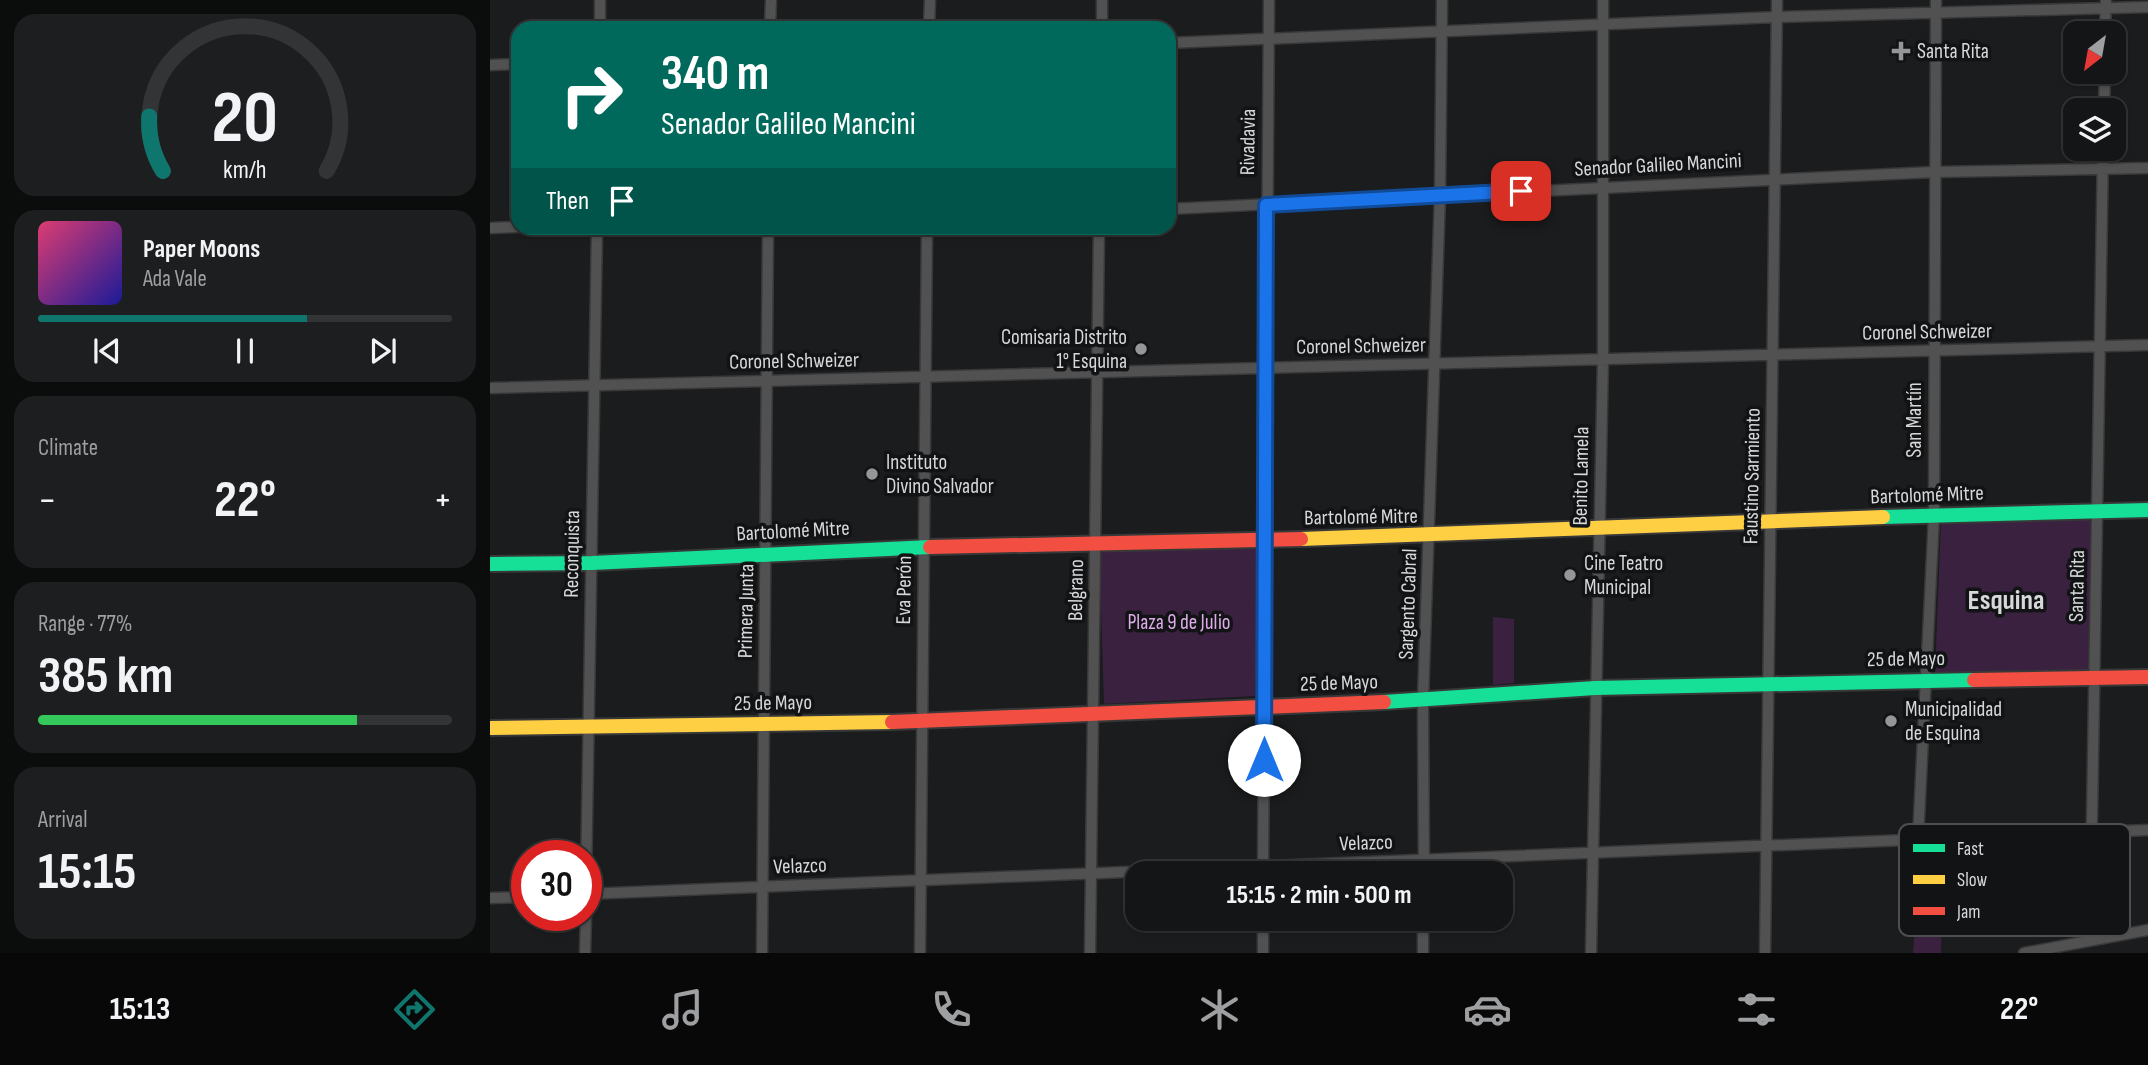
<!DOCTYPE html>
<html lang="en">
<head>
<meta charset="utf-8">
<style>
  :root { --surface:#141516; --page:#1d1e1f; --text:#f1f3f6; --muted:#9d9fa1; --line:#333435; --accent:#0f766e }
  body { margin:0; font-family:"Sofia Sans Condensed",sans-serif; background:var(--page); color:var(--text); height:100vh; display:flex; flex-direction:column; font-size:26px; white-space:nowrap }
  * { box-sizing:border-box; margin:0 }
  p { font-size:23px; color:var(--muted) }
  .icon { flex:none; width:38px; height:38px; fill:none; stroke:currentColor; stroke-width:2; stroke-linecap:round; stroke-linejoin:round }
  .map { position:relative; flex:1; overflow:hidden }
  .panel { display:flex; flex-direction:column; gap:14px; padding:14px; background:#0b0c0c; width:490px }
  .panel>* { flex:none }
  .guide { position:absolute; left:21px; top:21px; width:665px; height:214px; border-radius:21px; box-shadow:0 2px 5px #0004,0 0 0 2px var(--line); background:#00695c; color:#fff; overflow:hidden }
  .needle { width:46px; rotate:211deg }
  .buttons { position:absolute; left:1573px; top:21px; display:grid; gap:14px }
  .buttons a { display:grid; place-items:center; width:63px; height:63px; border-radius:14px; background:var(--surface); box-shadow:0 2px 5px #0004,0 0 0 2px var(--line); font-size:35px }
  .speed { position:absolute; left:21px; top:840px; display:flex; gap:14px; font-size:35px; font-weight:700; text-align:center }
  .speed>* { display:grid; place-content:center; width:91px; height:91px; border-radius:50%; background:var(--surface); box-shadow:0 2px 5px #0004,0 0 0 2px var(--line); line-height:1 }
  .speed .limit { border:10px solid #d22; background:#fff; color:#111 }
  .pin { position:absolute; display:grid; place-items:center; width:60px; height:60px; color:#fff; margin:-30px; border-radius:14px; box-shadow:0 4px 10px #0006 }
  .me { position:absolute; width:77px; margin:-38px; rotate:0deg; stroke-linejoin:round; filter:drop-shadow(0 0 5px #0008) }
  .turn { display:flex; align-items:center; gap:24px; height:147px; padding:0 35px; font-size:32px }
  .turn .icon { width:91px; height:91px; stroke-width:2.5 }
  .turn b { display:block; font-size:49px; line-height:60px }
  .then { display:flex; align-items:center; height:66px; padding:0 35px; background:#0003; gap:14px; font-size:26px }
  .big { font-size:52px; font-weight:700; line-height:1.1 }
  .panel .widget { flex:1; display:flex; flex-direction:column; justify-content:center; gap:10px; min-width:0; padding:0 24px; border-radius:21px; background:var(--page) }
  .panel .dial { align-items:center; gap:0 }
  .dial svg { height:182px; overflow:visible; fill:none; stroke:var(--line); stroke-width:7; stroke-linecap:round; text-anchor:middle }
  .dial text { fill:var(--text); stroke:none }
  .song { display:flex; align-items:center; gap:21px }
  .cover { width:84px; height:84px; border-radius:10px; background:linear-gradient(135deg,hsl(340 70% 55%),hsl(240 70% 35%)) }
  .played { height:7px; border-radius:4px; background:linear-gradient(90deg,var(--accent) 65%,var(--line) 65%) }
  .keys { display:flex; justify-content:space-around; direction:ltr }
  .heat { display:flex; justify-content:space-between; align-items:center; font-size:38px; direction:ltr }
  .charge { height:10px; border-radius:5px; background:linear-gradient(90deg,#34c759 77%,var(--line) 0) }
  .trip { position:absolute; left:635px; top:861px; width:388px; height:70px; border-radius:21px; background:var(--surface); box-shadow:0 2px 5px #0004,0 0 0 2px var(--line); font-weight:700; line-height:70px; text-align:center }
  .dock { display:flex; height:112px; justify-content:space-around; align-items:center; background:#080809; color:var(--muted) }
  .dock .icon { width:49px; height:49px }
  .dock .active { color:var(--accent) }
  .dock b { font-size:32px; color:var(--text) }
  main { display:flex; flex:1; min-height:0 }
  .map>svg:first-child { display:block }
  .green { fill:#3a2140 }
  .lines { fill:none; stroke-linecap:round; stroke-linejoin:round }
  .street-casing { stroke:#383839; stroke-width:13 }
  .fast-casing { stroke:#383839; stroke-width:18 }
  .slow-casing { stroke:#383839; stroke-width:18 }
  .jam-casing { stroke:#383839; stroke-width:18 }
  .street { stroke:#515152; stroke-width:10 }
  .fast { stroke:#16e098; stroke-width:14 }
  .slow { stroke:#ffcf43; stroke-width:14 }
  .jam { stroke:#f24e42; stroke-width:14 }
  .route-casing { stroke:#114b97; stroke-width:18 }
  .route { stroke:#1a73e8; stroke-width:12 }
  .poi-dot { fill:#959698; stroke:#111315; stroke-width:2.5 }
  .labels { text-anchor:middle; dominant-baseline:central; stroke-width:7; stroke-linejoin:round; paint-order:stroke }
  .poi-label { font-size:21px; fill:#d7d8da; stroke:#111315; text-anchor:start }
  .street-label { font-size:21px; fill:#d7d8da; stroke:#111315 }
  .park-label { font-size:21px; fill:#dfaaea; stroke:#111315 }
  .district-label { font-size:28px; font-weight:bold; fill:#d7d8da; stroke:#111315 }
  .key { fill:#111315; stroke:#4c4e50; stroke-width:2 }
  .key-label { font-size:19px; fill:#d7d8da }
</style>
</head>
<body>
<main>
<section class="panel">
<div class="widget dial"><svg viewBox="0 0 100 80">
<path d="M14 69A42 42 0 1 1 86 69"/>
<path d="M14 69A42 42 0 0 1 8 45" stroke="#0f766e"/>
<text x="50" y="56" font-size="32" font-weight="700">20</text>
<text x="50" y="72" font-size="11">km/h</text>
</svg></div>
<div class="widget">
<div class="song"><i class="cover"></i><div><b>Paper Moons</b><p>Ada Vale</p></div></div>
<div class="played"></div>
<div class="keys"><svg class="icon" aria-label="previous" viewBox="0 0 24 24"><path d="M18 5L8 12l10 7zM5 5v14"/></svg><svg class="icon" aria-label="pause" viewBox="0 0 24 24"><path d="M8 5v14M16 5v14"/></svg><svg class="icon" aria-label="next" viewBox="0 0 24 24"><path d="M6 5l10 7-10 7zM19 5v14"/></svg></div>
</div>
<div class="widget"><p>Climate</p>
<div class="heat"><a>−</a><b class="big">22°</b><a>+</a></div>
</div>
<div class="widget"><p>Range · 77%</p><b class="big">385 km</b><div class="charge"></div></div>
<div class="widget"><p>Arrival</p><b class="big">15:15</b></div>
</section>
<div class="map">
<svg width="1658" height="953" viewBox="0 0 1658 953">
  <rect width="100%" height="100%" fill="#1b1c1d"/>
  <!-- green -->
  <path class="green" d="M 1603,518 L 1599,671 L 1445,674 L 1451,520 Z
    M 770,544 L 765,696 L 614,704 L 609,546 Z
    M 1003,617 L 1024,619 L 1024,683 L 1003,685 Z
    M 1430,857 L 1453,858 L 1451,953 L 1423,953 Z"/>
  <g class="lines">
    <defs>
      <path id="street" d="M 110,28 L 110,0
        M 280,28 L 281,0
        M 439,28 L 440,0
        M 612,28 L 612,0
        M 1615,33 L 1616,0
        M 679,43 L 1287,17 L 1658,7
        M 0,65 L 28,64
        M 1614,110 L 1615,72
        M 679,209 L 1444,172 L 1658,168
        M 0,228 L 28,227
        M 0,388 L 1658,345
        M 1428,839 L 1444,515 L 1446,0
        M 773,873 L 779,0
        M 934,873 L 933,700 L 950,195 L 952,0
        M 96,880 L 107,228
        M 96,894 L 1658,830
        M 0,898 L 37,897
        M 1600,940 L 1613,149
        M 95,953 L 96,915
        M 272,953 L 278,228
        M 430,953 L 437,228
        M 600,953 L 609,228
        M 773,953 L 773,919
        M 933,953 L 933,919
        M 1101,953 L 1113,359 L 1113,0
        M 1275,953 L 1287,0
        M 1534,953 L 1658,930"/>
      <path id="fast" d="M 1393,517 L 1658,510
        M 0,564 L 102,563 L 440,547
        M 894,702 L 1105,688 L 1484,680"/>
      <path id="slow" d="M 811,539 L 1393,517
        M 0,728 L 402,722"/>
      <path id="jam" d="M 440,547 L 811,539
        M 1484,680 L 1658,677
        M 402,722 L 894,702"/>
    </defs>
    <!-- street casing -->
    <use href="#street" class="street-casing"/>
    <!-- fast casing -->
    <use href="#fast" class="fast-casing"/>
    <!-- slow casing -->
    <use href="#slow" class="slow-casing"/>
    <!-- jam casing -->
    <use href="#jam" class="jam-casing"/>
    <!-- street -->
    <use href="#street" class="street"/>
    <!-- fast -->
    <use href="#fast" class="fast"/>
    <!-- slow -->
    <use href="#slow" class="slow"/>
    <!-- jam -->
    <use href="#jam" class="jam"/>
  </g>
  <g class="lines">
    <defs>
      <path id="route" d="M 774,760 L 776,205 L 1031,191"/>
    </defs>
    <!-- route casing -->
    <use href="#route" class="route-casing"/>
    <!-- route -->
    <use href="#route" class="route"/>
  </g>
  <!-- markers -->
  <g class="poi-dot">
    <path d="M1407.5 40.5h7v7h7v7h-7v7h-7v-7h-7v-7h7z"/>
    <circle cx="651" cy="349" r="7"/>
    <circle cx="382" cy="474" r="7"/>
    <circle cx="1080" cy="575" r="7"/>
    <circle cx="1401" cy="721" r="7"/>
  </g>
  <g class="labels">
    <!-- poi labels -->
    <g class="poi-label">
      <text x="1427" y="51">Santa Rita</text>
      <text x="637" y="337" text-anchor="end">Comisaria Distrito<tspan x="637" dy="24">1° Esquina</tspan></text>
      <text x="396" y="462">Instituto<tspan x="396" dy="24">Divino Salvador</tspan></text>
      <text x="1094" y="563">Cine Teatro<tspan x="1094" dy="24">Municipal</tspan></text>
      <text x="1415" y="709">Municipalidad<tspan x="1415" dy="24">de Esquina</tspan></text>
    </g>
    <!-- street labels -->
    <g class="street-label">
      <text transform="translate(758 142) rotate(-89)">Rivadavia</text>
      <text transform="translate(1168 165) rotate(-3)">Senador Galileo Mancini</text>
      <text transform="translate(1437 332) rotate(-1)">Coronel Schweizer</text>
      <text transform="translate(871 346) rotate(-1)">Coronel Schweizer</text>
      <text transform="translate(304 361) rotate(-1)">Coronel Schweizer</text>
      <text transform="translate(1424 420) rotate(-90)">San Martín</text>
      <text transform="translate(1091 476) rotate(-89)">Benito Lamela</text>
      <text transform="translate(1262 476) rotate(-89)">Faustino Sarmiento</text>
      <text transform="translate(1437 495) rotate(-2)">Bartolomé Mitre</text>
      <text transform="translate(871 517) rotate(-1)">Bartolomé Mitre</text>
      <text transform="translate(303 531) rotate(-3)">Bartolomé Mitre</text>
      <text transform="translate(82 554) rotate(-89)">Reconquista</text>
      <text transform="translate(1587 586) rotate(-89)">Santa Rita</text>
      <text transform="translate(414 590) rotate(-89)">Eva Perón</text>
      <text transform="translate(586 590) rotate(-89)">Belgrano</text>
      <text transform="translate(918 604) rotate(-88)">Sargento Cabral</text>
      <text transform="translate(256 611) rotate(-89)">Primera Junta</text>
      <text transform="translate(1416 659) rotate(-1)">25 de Mayo</text>
      <text transform="translate(849 683) rotate(-2)">25 de Mayo</text>
      <text transform="translate(283 703) rotate(-1)">25 de Mayo</text>
      <text transform="translate(876 843) rotate(-2)">Velazco</text>
      <text transform="translate(310 866) rotate(-2)">Velazco</text>
    </g>
    <!-- park labels -->
    <g class="park-label">
      <text x="689" y="622">Plaza 9 de Julio</text>
    </g>
    <!-- district labels -->
    <g class="district-label">
      <text x="1516" y="600">Esquina</text>
    </g>
  </g>
  <!-- legend -->
  <rect x="1409" y="824" width="231" height="112" rx="10" class="key"/>
  <rect x="1423" y="844" width="32" height="8" fill="#16e098"/>
  <rect x="1423" y="875" width="32" height="9" fill="#ffcf43"/>
  <rect x="1423" y="907" width="32" height="8" fill="#f24e42"/>
  <g class="key-label">
    <text x="1467" y="855">Fast</text>
    <text x="1467" y="886">Slow</text>
    <text x="1467" y="918">Jam</text>
  </g>
</svg>
<div class="buttons">
<a><svg class="needle" viewBox="-14 -14 28 28"><path d="M0-13l5 13h-10z" fill="#e53935"/><path d="M0 13l5-13h-10z" fill="#9d9fa1"/></svg></a>
<a><svg class="icon" aria-label="layers" viewBox="0 0 24 24"><path d="M12 4l9 5-9 5-9-5zM3 14l9 5 9-5"/></svg></a>
</div>
<div class="speed"><div class="limit">30</div></div>
<div class="pin" style="left:1031px;top:191px;background:#d93025"><svg class="icon" aria-label="arrive" viewBox="0 0 24 24"><path d="M6 21V4h12l-3 4 3 4H6"/></svg></div>
<svg class="me" style="left:774px;top:760px" viewBox="-20 -20 40 40"><circle r="19" fill="#fff"/><path d="M0-13L10 11 0 6-10 11z" fill="#1a73e8"/></svg>
<div class="trip">15:15 · 2 min · 500 m</div>
<div class="guide">
<div class="turn"><svg class="icon" aria-label="right" viewBox="0 0 24 24"><path d="M7 20v-9h11M14 6l5 5-5 5"/></svg><div><b>340 m</b>Senador Galileo Mancini</div></div>
<div class="then">Then<svg class="icon" aria-label="arrive" viewBox="0 0 24 24"><path d="M6 21V4h12l-3 4 3 4H6"/></svg></div>
</div>
</div>
</main>
<nav class="dock">
<b>15:13</b>
<svg class="icon active" aria-label="directions" viewBox="0 0 24 24"><path d="M12 3l9 9-9 9-9-9zM9 14v-3h6M13 9l2 2-2 2"/></svg>
<svg class="icon" aria-label="music" viewBox="0 0 24 24"><path d="M9 18V5l10-2v13"/><circle cx="6" cy="18" r="3"/><circle cx="16" cy="16" r="3"/></svg>
<svg class="icon" aria-label="phone" viewBox="0 0 24 24"><path d="M5 4h4l2 5-3 2q2 4 5 5l2-3 5 2v4C11 20 4 13 5 4z"/></svg>
<svg class="icon" aria-label="climate" viewBox="0 0 24 24"><path d="M12 3v18M4 7l16 10M4 17L20 7"/></svg>
<svg class="icon" aria-label="car" viewBox="0 0 24 24"><path d="M5 17H2v-5l4-1 3-4h7l3 4 3 1v5h-3M9 17h6M6 11h13"/><circle cx="7" cy="17" r="2"/><circle cx="17" cy="17" r="2"/></svg>
<svg class="icon" aria-label="filters" viewBox="0 0 24 24"><path d="M4 7h16M4 17h16"/><circle cx="9" cy="7" r="2"/><circle cx="15" cy="17" r="2"/></svg>
<b>22°</b>
</nav>
</body>
</html>
